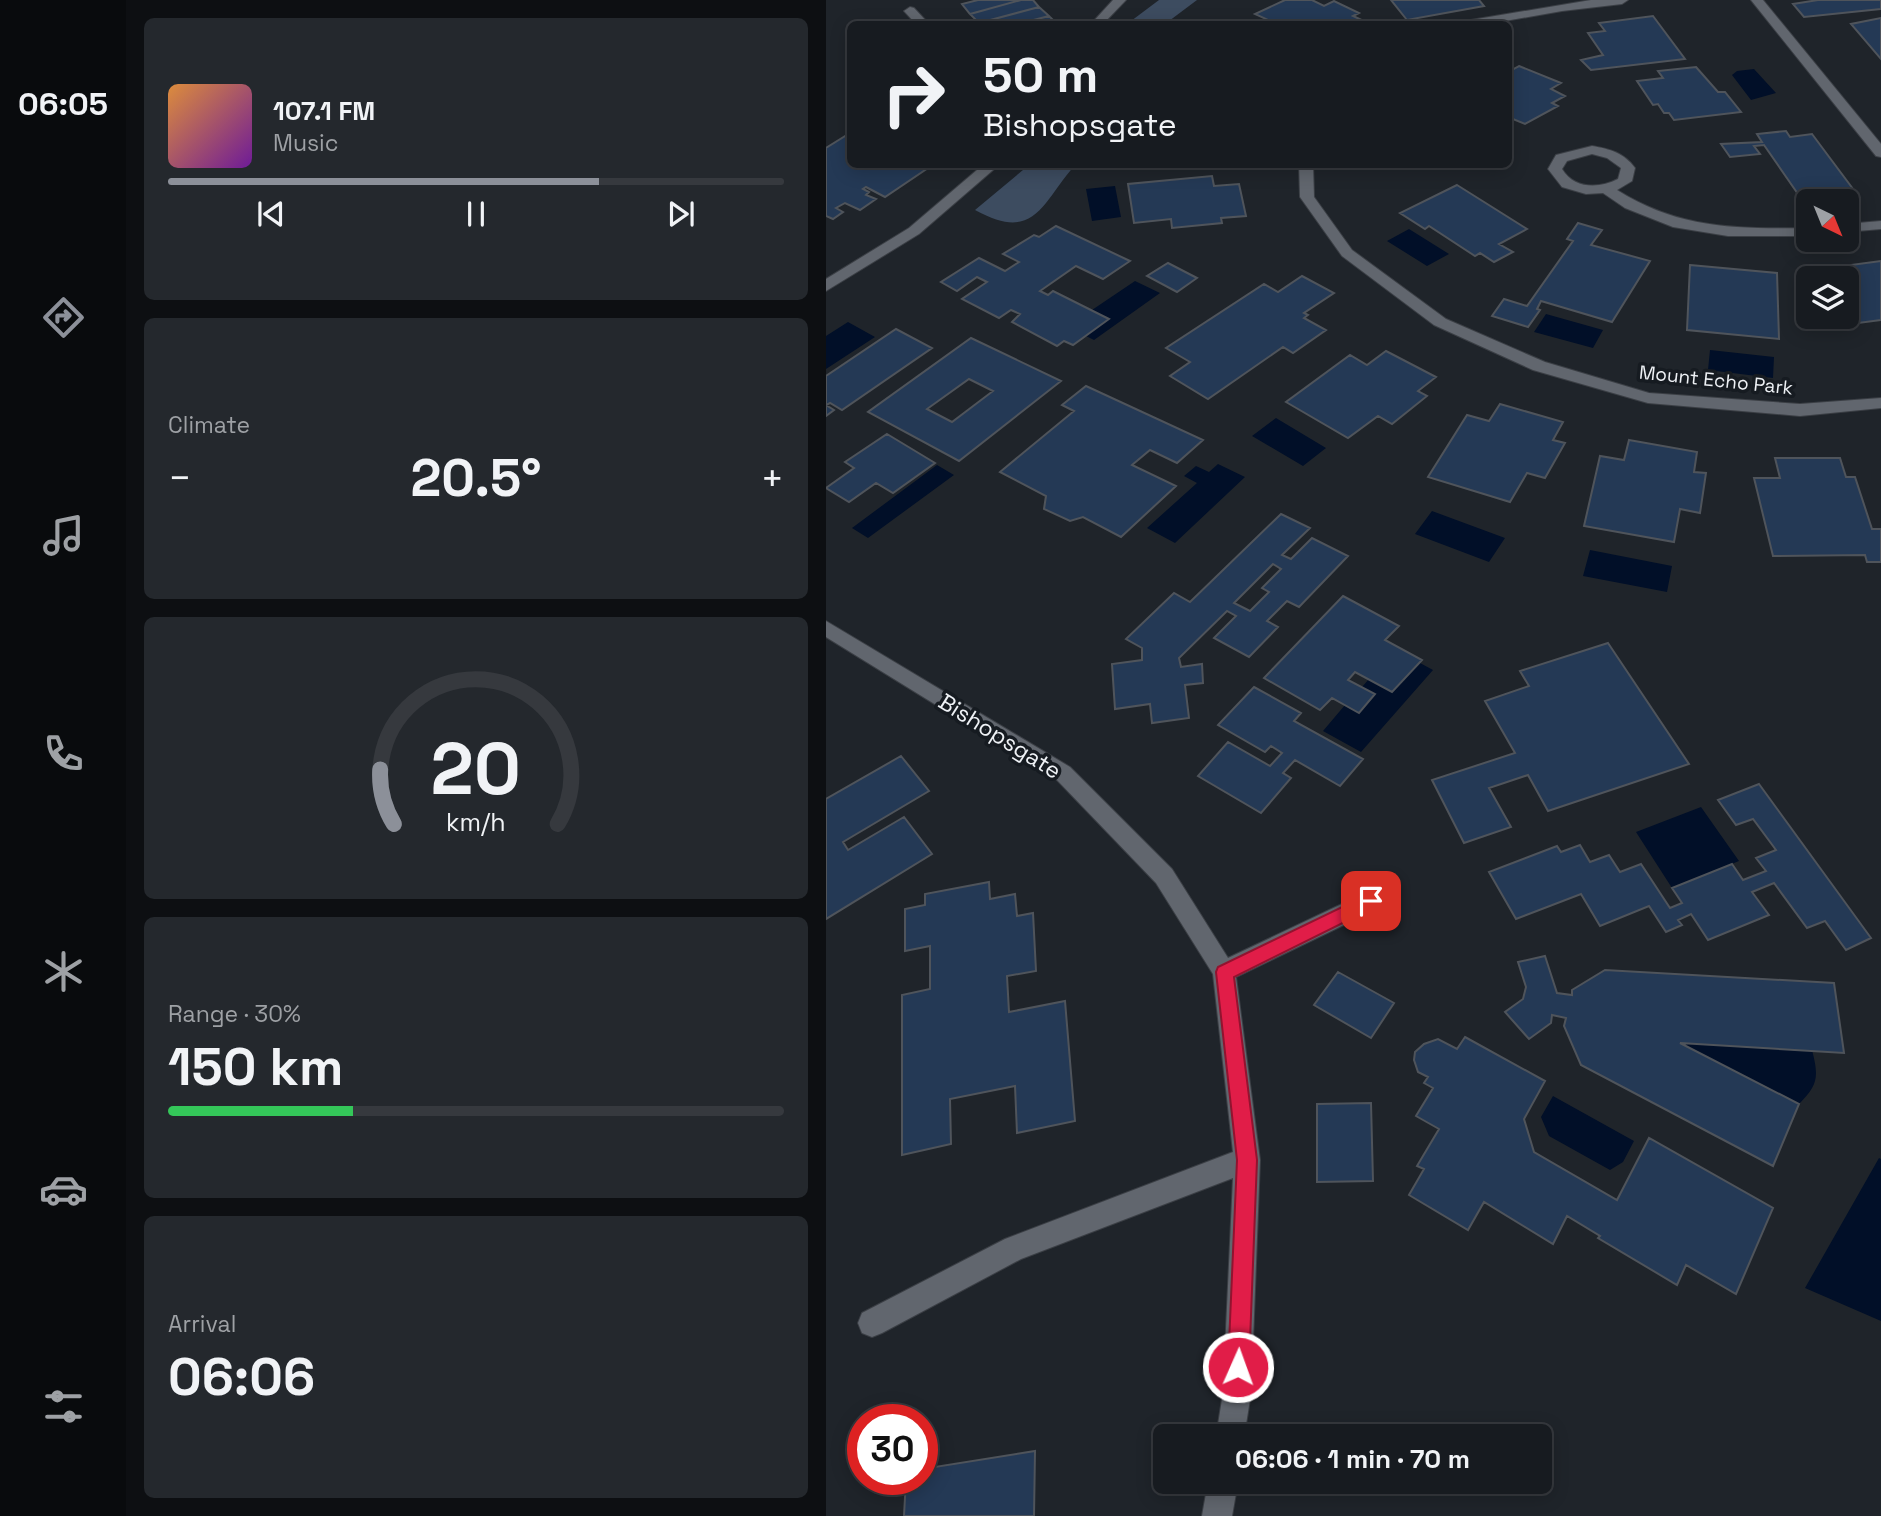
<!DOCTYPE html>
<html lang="en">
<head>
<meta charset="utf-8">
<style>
  :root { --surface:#171b20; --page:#24282d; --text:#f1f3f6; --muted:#9ea1a5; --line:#36393e; --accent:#8c9099 }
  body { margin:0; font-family:"Space Grotesk",sans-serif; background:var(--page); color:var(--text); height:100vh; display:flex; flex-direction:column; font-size:26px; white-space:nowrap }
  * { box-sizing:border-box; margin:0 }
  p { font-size:23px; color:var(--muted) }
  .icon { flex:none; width:38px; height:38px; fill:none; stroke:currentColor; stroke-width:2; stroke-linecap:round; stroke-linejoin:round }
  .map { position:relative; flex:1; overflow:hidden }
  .sheet { display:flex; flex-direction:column; gap:18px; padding:18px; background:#0d0f12; width:700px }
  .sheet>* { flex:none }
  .guide { position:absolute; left:21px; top:21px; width:665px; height:147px; border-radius:10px; box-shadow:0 4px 18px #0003,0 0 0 2px var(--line); background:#171b20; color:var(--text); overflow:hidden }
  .needle { width:46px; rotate:137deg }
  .controls { position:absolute; left:970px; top:189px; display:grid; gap:14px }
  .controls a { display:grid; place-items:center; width:63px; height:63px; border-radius:10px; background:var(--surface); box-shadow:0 4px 18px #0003,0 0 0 2px var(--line); font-size:35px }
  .speed { position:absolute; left:21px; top:1404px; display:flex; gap:14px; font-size:35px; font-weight:700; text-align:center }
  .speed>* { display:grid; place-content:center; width:91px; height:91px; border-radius:50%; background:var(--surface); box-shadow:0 4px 18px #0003,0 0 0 2px var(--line); line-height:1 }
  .speed .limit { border:10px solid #d22; background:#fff; color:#111 }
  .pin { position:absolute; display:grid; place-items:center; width:60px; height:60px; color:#fff; margin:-30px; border-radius:14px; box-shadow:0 4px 10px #0006 }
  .me { position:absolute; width:77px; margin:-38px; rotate:2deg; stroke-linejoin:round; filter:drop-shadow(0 0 5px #0008) }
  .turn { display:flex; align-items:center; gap:24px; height:147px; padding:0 21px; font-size:32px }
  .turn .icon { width:91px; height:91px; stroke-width:2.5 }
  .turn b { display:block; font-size:49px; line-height:60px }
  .big { font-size:52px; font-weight:600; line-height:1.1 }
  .sheet .widget { flex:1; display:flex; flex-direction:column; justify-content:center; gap:10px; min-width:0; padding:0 24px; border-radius:10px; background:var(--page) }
  .sheet .dial { align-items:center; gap:0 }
  .dial svg { height:182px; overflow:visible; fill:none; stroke:var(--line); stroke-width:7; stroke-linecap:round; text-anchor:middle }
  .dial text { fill:var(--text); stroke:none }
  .song { display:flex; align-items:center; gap:21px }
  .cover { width:84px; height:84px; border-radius:10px; background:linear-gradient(135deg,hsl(30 70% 55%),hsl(280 70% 35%)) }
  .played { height:7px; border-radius:4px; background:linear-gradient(90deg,var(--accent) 70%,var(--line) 70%) }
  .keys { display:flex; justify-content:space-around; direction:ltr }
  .heat { display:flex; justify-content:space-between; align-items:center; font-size:38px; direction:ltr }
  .charge { height:10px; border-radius:5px; background:linear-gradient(90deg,#34c759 30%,var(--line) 0) }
  .trip { position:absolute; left:327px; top:1424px; width:399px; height:70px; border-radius:10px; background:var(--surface); box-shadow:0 4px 18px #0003,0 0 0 2px var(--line); font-weight:600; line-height:70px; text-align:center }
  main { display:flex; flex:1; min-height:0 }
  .tab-bar { display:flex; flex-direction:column; width:126px; justify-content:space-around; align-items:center; background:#090b0d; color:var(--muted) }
  .tab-bar .icon { width:49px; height:49px }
  .tab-bar .on { color:var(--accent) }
  .tab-bar b { font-size:32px; color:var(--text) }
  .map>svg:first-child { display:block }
  .green { fill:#3d4c60 }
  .water { fill:#010f28 }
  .building { fill:#243955; stroke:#4f545b; stroke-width:2; fill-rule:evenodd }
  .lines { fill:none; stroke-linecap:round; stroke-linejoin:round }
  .minor-casing { stroke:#3b3f45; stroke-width:2 }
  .minor { fill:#61666e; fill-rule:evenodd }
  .route { fill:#e11d48; stroke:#92132f; stroke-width:2 }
  .labels { text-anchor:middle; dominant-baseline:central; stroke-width:7; stroke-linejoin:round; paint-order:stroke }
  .far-street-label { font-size:19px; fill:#eef1f5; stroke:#161b21 }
  .street-label { font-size:23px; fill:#eef1f5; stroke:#161b21 }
</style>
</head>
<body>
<main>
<nav class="tab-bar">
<b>06:05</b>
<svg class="icon on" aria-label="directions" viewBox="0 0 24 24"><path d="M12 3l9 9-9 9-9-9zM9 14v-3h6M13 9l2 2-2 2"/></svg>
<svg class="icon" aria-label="music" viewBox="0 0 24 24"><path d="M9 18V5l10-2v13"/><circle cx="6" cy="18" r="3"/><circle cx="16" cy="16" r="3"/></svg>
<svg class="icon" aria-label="phone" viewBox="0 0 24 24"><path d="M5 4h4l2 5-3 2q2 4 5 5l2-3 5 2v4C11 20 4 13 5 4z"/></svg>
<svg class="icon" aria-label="climate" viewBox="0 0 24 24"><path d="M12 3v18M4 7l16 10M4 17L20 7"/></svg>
<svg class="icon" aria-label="car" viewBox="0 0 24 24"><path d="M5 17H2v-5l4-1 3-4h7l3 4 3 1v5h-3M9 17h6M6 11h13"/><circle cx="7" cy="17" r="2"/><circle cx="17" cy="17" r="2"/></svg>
<svg class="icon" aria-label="filters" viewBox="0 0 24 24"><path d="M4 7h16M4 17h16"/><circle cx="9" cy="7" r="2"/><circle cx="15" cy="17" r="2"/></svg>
</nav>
<section class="sheet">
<div class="widget">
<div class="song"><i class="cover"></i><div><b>107.1 FM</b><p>Music</p></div></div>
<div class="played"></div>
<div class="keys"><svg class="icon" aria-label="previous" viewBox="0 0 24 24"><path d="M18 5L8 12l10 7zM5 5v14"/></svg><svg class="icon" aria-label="pause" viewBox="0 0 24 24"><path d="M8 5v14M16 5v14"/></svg><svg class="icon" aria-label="next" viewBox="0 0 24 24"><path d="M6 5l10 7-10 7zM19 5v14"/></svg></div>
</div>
<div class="widget"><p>Climate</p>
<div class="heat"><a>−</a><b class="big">20.5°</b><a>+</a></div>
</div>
<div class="widget dial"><svg viewBox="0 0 100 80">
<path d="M14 69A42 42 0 1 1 86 69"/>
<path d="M14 69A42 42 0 0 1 8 45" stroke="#8c9099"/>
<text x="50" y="56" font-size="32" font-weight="700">20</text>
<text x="50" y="72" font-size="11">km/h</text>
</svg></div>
<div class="widget"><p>Range · 30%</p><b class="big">150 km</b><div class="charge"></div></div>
<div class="widget"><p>Arrival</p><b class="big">06:06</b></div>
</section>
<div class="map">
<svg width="1055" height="1516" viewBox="0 0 1055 1516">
  <rect width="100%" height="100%" fill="#1f242a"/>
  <!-- green -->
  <path class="green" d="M 333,0 L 371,0 L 339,24 L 301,24 Z
    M 203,165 L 249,165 C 215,204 209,243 149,210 Z"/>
  <!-- water -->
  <path class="water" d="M 928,69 L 950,93 L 925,100 L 906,75 L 911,71 Z
    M 289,186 L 295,217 L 266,221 L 260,189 Z
    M 583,229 L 623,254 L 601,266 L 561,241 Z
    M 309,281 L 334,293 L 268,340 L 260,336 L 283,319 L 266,310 Z
    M 720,314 L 777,330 L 767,348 L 708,332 Z
    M 22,322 L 49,337 L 0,369 L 0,336 Z
    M 884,350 L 948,357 L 947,378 L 882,370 Z
    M 450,418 L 500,448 L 477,466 L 426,436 Z
    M 392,464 L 419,477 L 349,543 L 321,528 L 371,483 L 358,476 L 370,466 L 383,472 Z
    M 111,465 L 128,475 L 42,538 L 26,528 Z
    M 606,511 L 679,538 L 663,562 L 589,534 Z
    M 764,550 L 846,566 L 841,592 L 757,576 Z
    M 594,663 L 607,670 L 535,752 L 497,731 L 519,705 L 533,713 L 549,695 L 536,687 L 543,679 L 566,692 Z
    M 875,807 L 913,861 L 846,888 L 810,832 Z
    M 854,1043 L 986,1050 C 993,1077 992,1085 973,1104 Z
    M 727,1096 L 808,1141 L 797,1162 L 784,1170 L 723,1136 L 715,1117 Z
    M 1053,1158 L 1055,1159 L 1055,1321 L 979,1288 Z"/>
  <!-- building -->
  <path class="building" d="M 152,0 L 195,0 L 144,14 L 136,4 Z
    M 195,0 L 207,0 L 213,7 L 153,23 L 144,14 Z
    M 459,0 L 486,0 L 498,6 L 508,1 L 533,13 L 527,16 L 542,23 L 451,24 L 429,14 Z
    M 565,0 L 653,0 L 658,6 L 581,20 Z
    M 992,0 L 1055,0 L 1055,9 L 978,17 L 967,4 Z
    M 213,7 L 223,16 L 192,24 L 153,23 Z
    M 223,16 L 228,21 L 225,24 L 192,24 Z
    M 827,16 L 859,59 L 765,70 L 755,60 L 777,55 L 762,33 L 779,31 L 773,23 Z
    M 1055,18 L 1055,59 L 1025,24 Z
    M 693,66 L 735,83 L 725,89 L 739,96 L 726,103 L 732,106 L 699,124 L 682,117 L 682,72 Z
    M 870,67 L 892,92 L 899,92 L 915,112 L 848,120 L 843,113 L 838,113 L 832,104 L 827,105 L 811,81 L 837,78 L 832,71 Z
    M 960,131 L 964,137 L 986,134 L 1033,197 L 1021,199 L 1024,202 L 1020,202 L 982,201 L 981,207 L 938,145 L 928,146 L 934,154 L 904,157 L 895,144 L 936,142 L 931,134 Z
    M 24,133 L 24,164 L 108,164 L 59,197 L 40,187 L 37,189 L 43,192 L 40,195 L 50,199 L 34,210 L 19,203 L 10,208 L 17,212 L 7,219 L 0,216 L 0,148 Z
    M 386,176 L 388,186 L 413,184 L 420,216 L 395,218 L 396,223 L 346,228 L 345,219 L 308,223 L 302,184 Z
    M 631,185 L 701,229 L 673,244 L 687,252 L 668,262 L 654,253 L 649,256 L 603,226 L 599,229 L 574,213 Z
    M 752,223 L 776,230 L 765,245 L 824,261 L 786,322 L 715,301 L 711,309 L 714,310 L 702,327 L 666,316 L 678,299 L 701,306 L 747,241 L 741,239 Z
    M 230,226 L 304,261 L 277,279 L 250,266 L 214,291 L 222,295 L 227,291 L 283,319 L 247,345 L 238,341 L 231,346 L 186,322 L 194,314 L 185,310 L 173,318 L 136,299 L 161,282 L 151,277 L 131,291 L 115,282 L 153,258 L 179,271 L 193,262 L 177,254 L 208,235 L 213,237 Z
    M 1055,261 L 1055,320 L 1017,325 L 1011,317 L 1020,317 L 1020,278 L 985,278 L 980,271 Z
    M 342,263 L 371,278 L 351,292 L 321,276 Z
    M 864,265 L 951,273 L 953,339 L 861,330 Z
    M 476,276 L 508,293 L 478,313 L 482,315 L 478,318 L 500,330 L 467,353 L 457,347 L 382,399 L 344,376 L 364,362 L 340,348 L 438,284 L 452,292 Z
    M 70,329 L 106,348 L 16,410 L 4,403 L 0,405 L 8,410 L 0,416 L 0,376 Z
    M 145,338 L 235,381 L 133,461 L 42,412 ZM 143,379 L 167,391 L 126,422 L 101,409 Z
    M 560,351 L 610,377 L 592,391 L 601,396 L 566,424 L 552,416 L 522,438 L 460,402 L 524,355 L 541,365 Z
    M 260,386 L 377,440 L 351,463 L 324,450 L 306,465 L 350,486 L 295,537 L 257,517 L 244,521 L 218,509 L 220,496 L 174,472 L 248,411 L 236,405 Z
    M 674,404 L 737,422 L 727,440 L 739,443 L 719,478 L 701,473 L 684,502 L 602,477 L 641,415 L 663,421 Z
    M 61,434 L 109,463 L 67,493 L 50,483 L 23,502 L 0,488 L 28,468 L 19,462 Z
    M 803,440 L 871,452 L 868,472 L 880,473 L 874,513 L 854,509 L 848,542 L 758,526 L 774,456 L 798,460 Z
    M 949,458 L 1014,458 L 1020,477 L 1029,477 L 1046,529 L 1055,529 L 1055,562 L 1041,562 L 1039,555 L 947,556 L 928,478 L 954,478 Z
    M 455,514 L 484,528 L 456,555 L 465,559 L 486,538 L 522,556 L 473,607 L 461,601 L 441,621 L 452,627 L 423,657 L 388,638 L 410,616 L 401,611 L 353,658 L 355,667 L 376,664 L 377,683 L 359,685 L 363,718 L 326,723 L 324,704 L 289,709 L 286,664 L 316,660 L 316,648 L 300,639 L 348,593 L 364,602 ZM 447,564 L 455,569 L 436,588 L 443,592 L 424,611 L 408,603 Z
    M 517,596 L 573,626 L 559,640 L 596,660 L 566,692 L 529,672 L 522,680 L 549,694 L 533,713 L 506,698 L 494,710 L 438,678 Z
    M 782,643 L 863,764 L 722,811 L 702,775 L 663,788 L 685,827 L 638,843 L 606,780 L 689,753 L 659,701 L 703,686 L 694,671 Z
    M 428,687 L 475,713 L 468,721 L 537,759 L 514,786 L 469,760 L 457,773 L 465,778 L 435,813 L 372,776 L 402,742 L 444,766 L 456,753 L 445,746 L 439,752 L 392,725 Z
    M 75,756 L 103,791 L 17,842 L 22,850 L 78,817 L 106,854 L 0,919 L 0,799 Z
    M 933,784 L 1045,938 L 1020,950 L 999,921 L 981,928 L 948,883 L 926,892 L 943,915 L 882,940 L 865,914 L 852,920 L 856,925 L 840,932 L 823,906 L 774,926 L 755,894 L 690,919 L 663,872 L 731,846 L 735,852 L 754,845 L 764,862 L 783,855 L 794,872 L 815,864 L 844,908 L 856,903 L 846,888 L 906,864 L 917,880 L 940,871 L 930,858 L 950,850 L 927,819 L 910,825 L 892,800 Z
    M 163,882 L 164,899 L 189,894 L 191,916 L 207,913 L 210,971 L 181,976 L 183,1012 L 239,1001 L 249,1121 L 191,1133 L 189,1086 L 124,1099 L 125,1144 L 76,1155 L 76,995 L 104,989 L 104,946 L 79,951 L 79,909 L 99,905 L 99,894 Z
    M 719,956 L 731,993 L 746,995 L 746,990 L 779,970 L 1008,983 L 1018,1053 L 854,1043 L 973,1104 L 947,1166 L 755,1065 L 738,1026 L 740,1018 L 726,1015 L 725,1023 L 703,1039 L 679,1012 L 697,999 L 700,987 L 692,962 Z
    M 512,972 L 568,1003 L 545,1038 L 488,1005 Z
    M 639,1037 L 719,1081 L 698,1119 L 708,1152 L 791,1200 L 823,1138 L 947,1208 L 910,1294 L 860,1265 L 851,1285 L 772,1238 L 774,1236 L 741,1216 L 727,1244 L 658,1202 L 642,1230 L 583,1195 L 598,1169 L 591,1166 L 613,1129 L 590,1116 L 607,1088 L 598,1083 L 602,1077 L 592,1072 L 588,1060 L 589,1052 L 598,1044 L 612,1039 L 631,1049 Z
    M 545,1103 L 547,1181 L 491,1182 L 491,1104 Z
    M 209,1451 L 208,1516 L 78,1516 L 80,1479 L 96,1479 L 96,1469 Z"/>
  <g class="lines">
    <defs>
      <path id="minor" d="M 287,0 L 300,0 L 277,24 L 265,24 Z
        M 765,0 L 802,0 L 796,4 L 736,11 L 662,24 L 639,24 L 645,20 Z
        M 925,0 L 937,0 L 1055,144 L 1055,157 L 1050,156 Z
        M 84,7 L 88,8 L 103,24 L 90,24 L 78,11 Z
        M 766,146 C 784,149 798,153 809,168 L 806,181 L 791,190 C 853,229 911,229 982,228 L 982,236 L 902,236 L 847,227 L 799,208 L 777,193 L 760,194 L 736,187 L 722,169 L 730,155 ZM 766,154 L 781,158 L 795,168 L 792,179 C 773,189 748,189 736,169 L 741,161 Z
        M 158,164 L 174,164 L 93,234 L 0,291 L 0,279 L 83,228 Z
        M 473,164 L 487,164 L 488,197 L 526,250 L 620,319 L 719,362 L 823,393 L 974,404 L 1055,398 L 1055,408 L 974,416 L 822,403 L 707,370 L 608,325 L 516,256 L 474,197 Z
        M 1055,221 L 1055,229 L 1020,232 L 1020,224 Z
        M 0,621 L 244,767 L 346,869 L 402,958 L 537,894 L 545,891 L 553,894 L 556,901 L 553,908 L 410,977 L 434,1160 L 425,1393 L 418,1437 L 390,1437 L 397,1393 L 407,1178 L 195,1259 L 56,1333 L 46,1337 L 36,1333 L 32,1323 L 36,1313 L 179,1239 L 407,1152 L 387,974 L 330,883 L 230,779 L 0,637 Z
        M 382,1482 L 412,1482 L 406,1516 L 376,1516 Z"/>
    </defs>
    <!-- minor casing -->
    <use href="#minor" class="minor-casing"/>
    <!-- minor -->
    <use href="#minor" class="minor"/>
  </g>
  <!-- route -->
  <path class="route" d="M 545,893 L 551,895 L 553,901 L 551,906 L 408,977 L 431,1160 L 423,1367 L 420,1375 L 412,1378 L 405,1375 L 402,1367 L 411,1160 L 390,972 L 392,967 Z"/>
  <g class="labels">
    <!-- far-street labels -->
    <g class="far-street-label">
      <text transform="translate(890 380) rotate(6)">Mount Echo Park</text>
    </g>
    <!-- street labels -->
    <g class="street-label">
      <text transform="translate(174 736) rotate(32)">Bishopsgate</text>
    </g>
  </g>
</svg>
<div class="controls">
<a><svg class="needle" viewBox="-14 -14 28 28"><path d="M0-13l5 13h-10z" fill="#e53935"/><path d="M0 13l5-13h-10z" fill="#9ea1a5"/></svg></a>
<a><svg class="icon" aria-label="layers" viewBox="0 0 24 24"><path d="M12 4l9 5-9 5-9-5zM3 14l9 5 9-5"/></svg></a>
</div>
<div class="speed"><div class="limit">30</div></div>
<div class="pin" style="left:545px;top:901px;background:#d93025"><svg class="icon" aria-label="arrive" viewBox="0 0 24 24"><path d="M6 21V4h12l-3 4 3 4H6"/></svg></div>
<svg class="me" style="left:412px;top:1367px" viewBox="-20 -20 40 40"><circle r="17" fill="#e11d48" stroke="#fff" stroke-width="3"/><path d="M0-11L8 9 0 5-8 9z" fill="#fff"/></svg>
<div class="trip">06:06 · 1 min · 70 m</div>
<div class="guide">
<div class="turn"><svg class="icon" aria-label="right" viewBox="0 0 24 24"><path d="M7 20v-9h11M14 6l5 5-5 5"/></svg><div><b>50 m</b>Bishopsgate</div></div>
</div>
</div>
</main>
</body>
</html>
